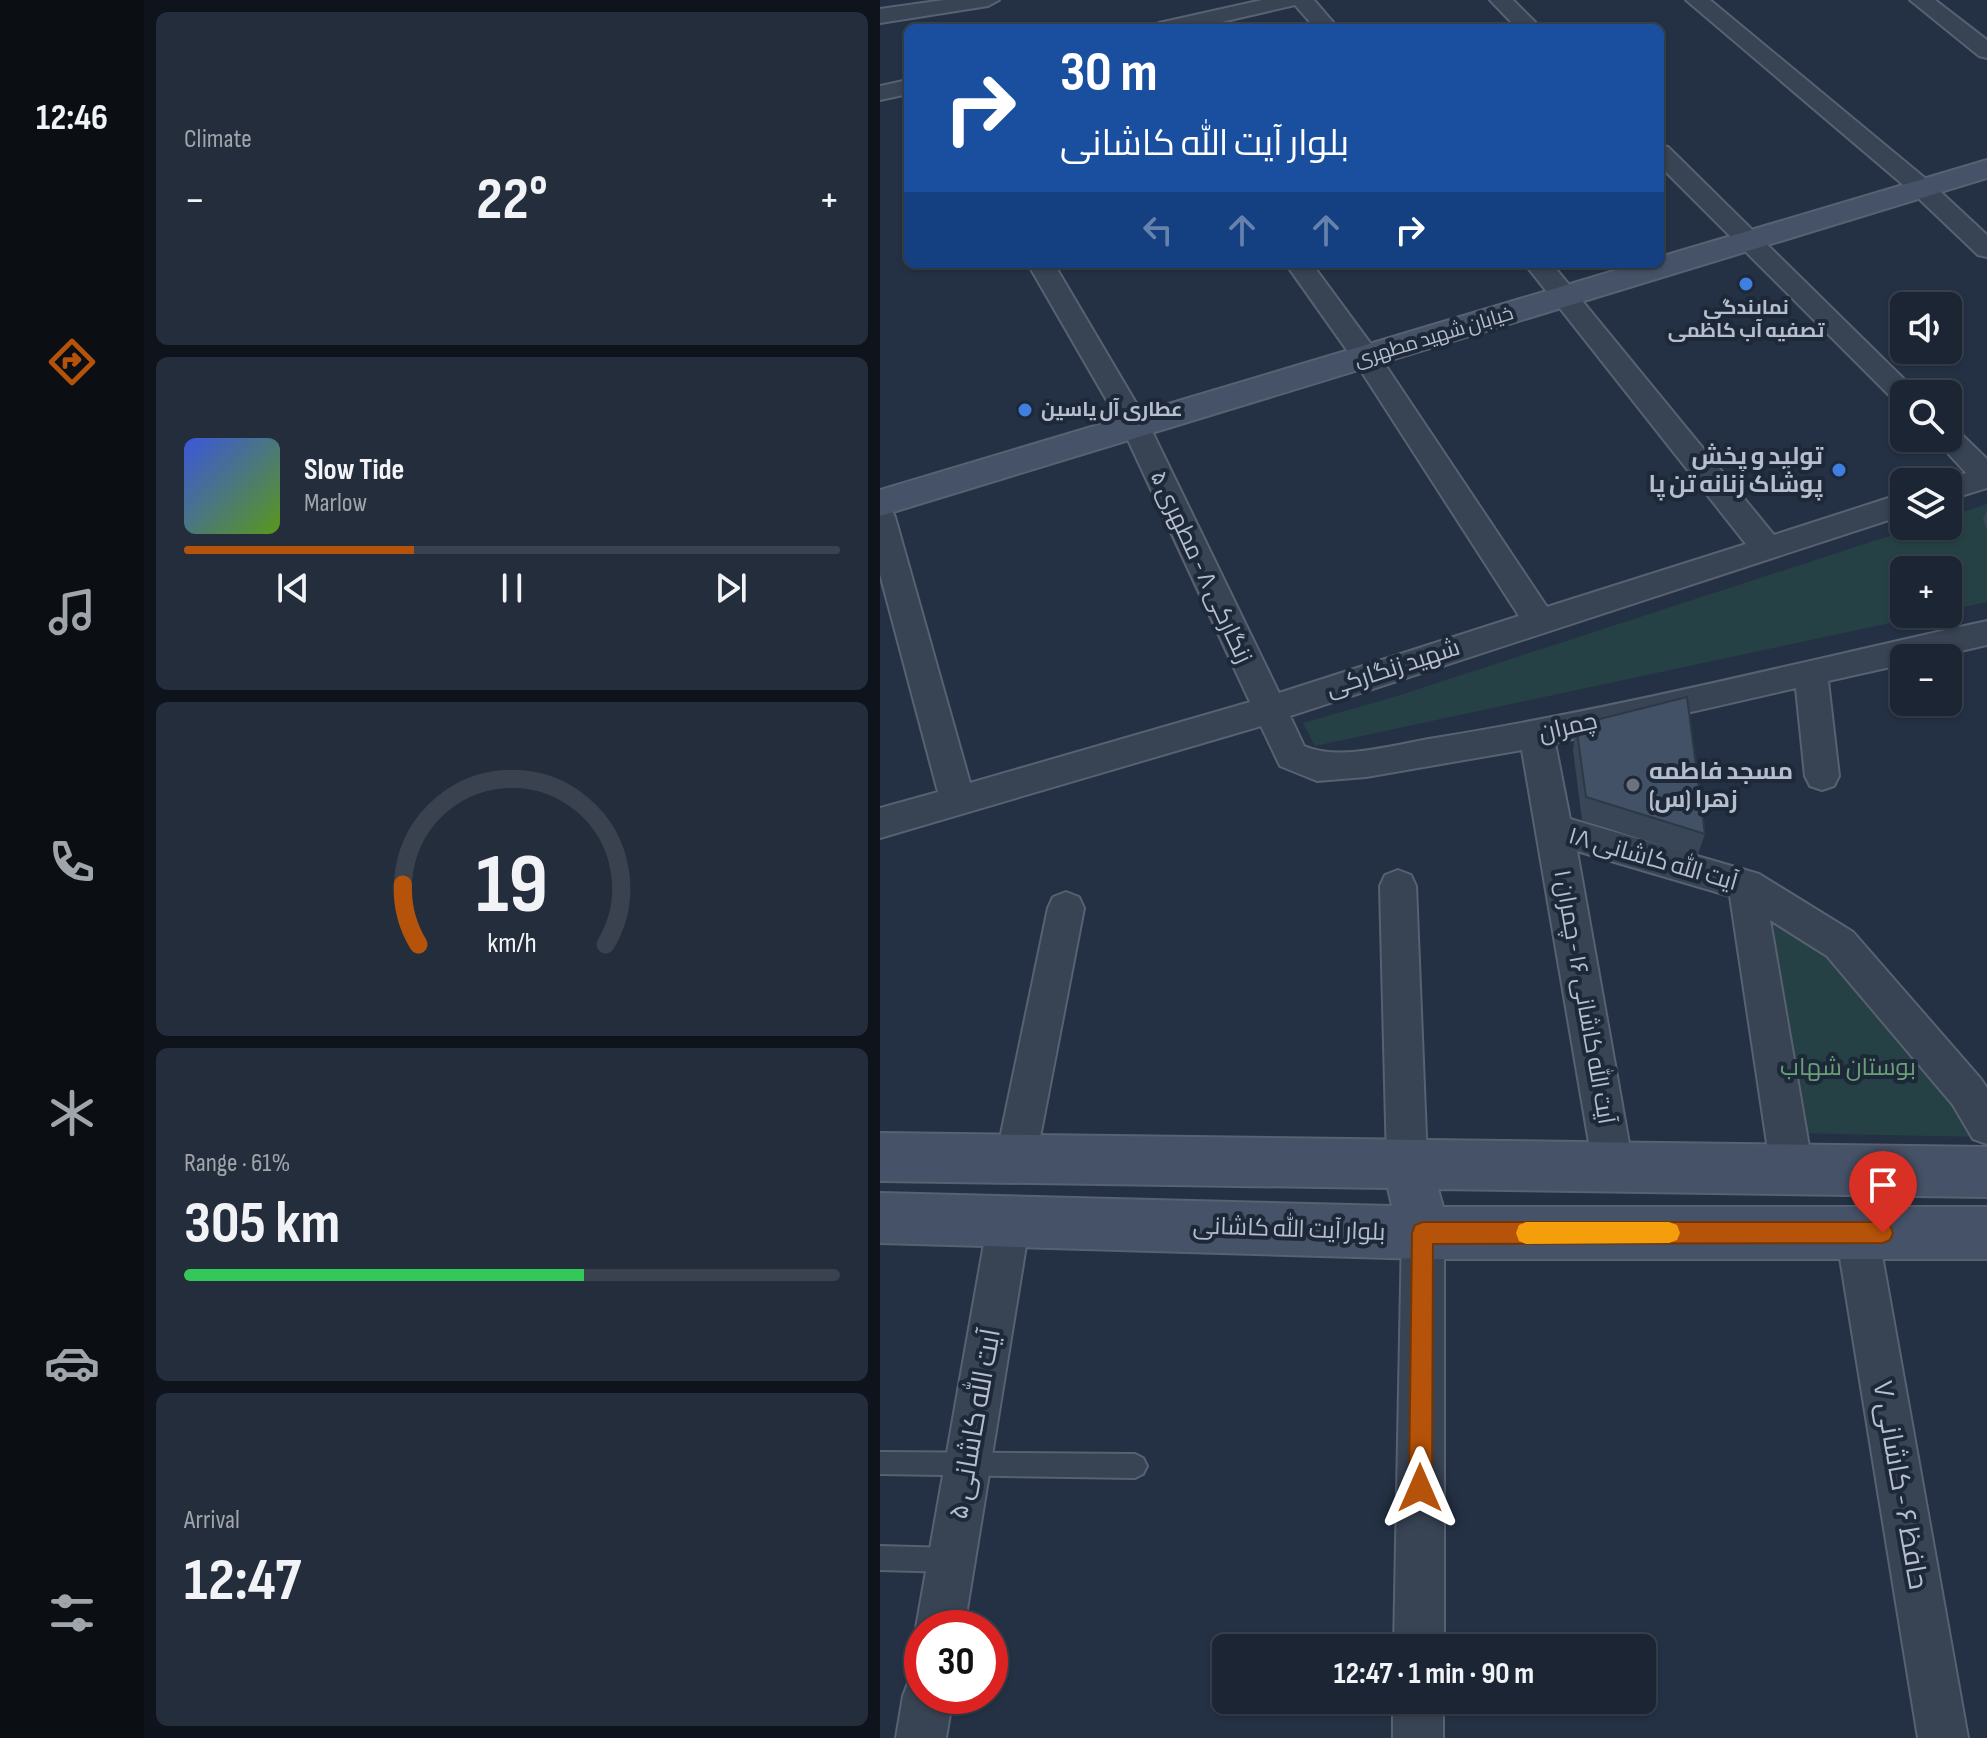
<!DOCTYPE html>
<html lang="en">
<head>
<meta charset="utf-8">
<style>
  :root { --surface:#1b2533; --page:#242d3b; --text:#f1f3f6; --muted:#a0a5ac; --line:#39424e; --accent:#b45309 }
  body { margin:0; font-family:"Sofia Sans Condensed",Cairo,sans-serif; background:var(--page); color:var(--text); height:100vh; display:flex; flex-direction:column; font-size:30px; white-space:nowrap }
  * { box-sizing:border-box; margin:0 }
  p { font-size:26px; color:var(--muted) }
  .icon { flex:none; width:44px; height:44px; fill:none; stroke:currentColor; stroke-width:2; stroke-linecap:round; stroke-linejoin:round }
  .map { position:relative; flex:1; overflow:hidden }
  .panel { display:flex; flex-direction:column; gap:12px; padding:12px; background:#0f141c; width:736px }
  .panel>* { flex:none }
  .banner { position:absolute; left:24px; top:24px; width:760px; height:244px; border-radius:12px; box-shadow:0 2px 6px #0004,0 0 0 2px var(--line); background:#1a4fa0; color:#fff; overflow:hidden }
  .fabs { position:absolute; left:1010px; top:292px; display:grid; gap:16px }
  .fabs a { display:grid; place-items:center; width:72px; height:72px; border-radius:12px; background:var(--surface); box-shadow:0 2px 6px #0004,0 0 0 2px var(--line); font-size:40px }
  .speed { position:absolute; left:24px; top:1610px; display:flex; gap:16px; font-size:40px; font-weight:700; text-align:center }
  .speed>* { display:grid; place-content:center; width:104px; height:104px; border-radius:50%; background:var(--surface); box-shadow:0 2px 6px #0004,0 0 0 2px var(--line); line-height:1 }
  .speed .limit { border:12px solid #d22; background:#fff; color:#111 }
  .pin { position:absolute; display:grid; place-items:center; width:68px; height:68px; color:#fff; margin:-82px -34px; border-radius:50% 50% 50% 0; rotate:-45deg; box-shadow:0 0 8px #0007 }
  .pin .icon { rotate:45deg }
  .me { position:absolute; width:88px; margin:-44px; rotate:0deg; stroke-linejoin:round; filter:drop-shadow(0 0 6px #0008) }
  .turn { display:flex; align-items:center; gap:28px; height:168px; padding:0 24px; font-size:36px }
  .turn .icon { width:104px; height:104px; stroke-width:2.5 }
  .turn b { display:block; font-size:56px; line-height:68px }
  .lanes { display:flex; align-items:center; height:76px; padding:0 24px; background:#0003; justify-content:center; gap:40px; direction:ltr }
  .lanes .off { opacity:.35 }
  .big { font-size:60px; font-weight:700; line-height:1.1 }
  .panel .card { flex:1; display:flex; flex-direction:column; justify-content:center; gap:12px; min-width:0; padding:0 28px; border-radius:12px; background:var(--page) }
  .panel .dial { align-items:center; gap:0 }
  .dial svg { height:208px; overflow:visible; fill:none; stroke:var(--line); stroke-width:7; stroke-linecap:round; text-anchor:middle }
  .dial text { fill:var(--text); stroke:none }
  .song { display:flex; align-items:center; gap:24px }
  .cover { width:96px; height:96px; border-radius:12px; background:linear-gradient(135deg,hsl(230 70% 55%),hsl(90 70% 35%)) }
  .played { height:8px; border-radius:4px; background:linear-gradient(90deg,var(--accent) 35%,var(--line) 35%) }
  .keys { display:flex; justify-content:space-around; direction:ltr }
  .heat { display:flex; justify-content:space-between; align-items:center; font-size:44px; direction:ltr }
  .charge { height:12px; border-radius:6px; background:linear-gradient(90deg,#34c759 61%,var(--line) 0) }
  .trip { position:absolute; left:332px; top:1634px; width:444px; height:80px; border-radius:12px; background:var(--surface); box-shadow:0 2px 6px #0004,0 0 0 2px var(--line); font-weight:700; line-height:80px; text-align:center }
  main { display:flex; flex:1; min-height:0 }
  .dock { display:flex; flex-direction:column; width:144px; justify-content:space-around; align-items:center; background:#0b0f14; color:var(--muted) }
  .dock .icon { width:56px; height:56px }
  .dock .active { color:var(--accent) }
  .dock b { font-size:36px; color:var(--text) }
  .map>svg:first-child { display:block }
  .green { fill:#264145 }
  .lines { fill:none; stroke-linecap:round; stroke-linejoin:round }
  .service-casing { stroke:#576171; stroke-width:4 }
  .minor-casing { stroke:#576171; stroke-width:4 }
  .secondary-casing { stroke:#576171; stroke-width:4 }
  .service { fill:#384353; fill-rule:evenodd }
  .minor { fill:#384353; fill-rule:evenodd }
  .secondary { fill:#465267; fill-rule:evenodd }
  .wall { fill:#394658 }
  .building { fill:#425166; stroke:#2e3947; stroke-width:2 }
  .route { fill:#b45309; stroke:#753606; stroke-width:2 }
  .slow { fill:#f59e0b }
  .shop-dot { fill:#3f7fe0; stroke:#1d2839; stroke-width:3 }
  .worship-dot { fill:#6b7280; stroke:#1d2839; stroke-width:3 }
  .labels { text-anchor:middle; dominant-baseline:central; stroke-width:8; stroke-linejoin:round; paint-order:stroke }
  .far-poi-label { font-size:20px; font-weight:bold; fill:#b6becd; stroke:#1d2839 }
  .far-street-label { font-size:20px; fill:#b6becd; stroke:#1d2839 }
  .poi-label { font-size:24px; font-weight:bold; fill:#b6becd; stroke:#1d2839; text-anchor:end }
  .street-label { font-size:24px; fill:#b6becd; stroke:#1d2839 }
  .park-label { font-size:24px; fill:#6aa077; stroke:#1d2839 }
  .near-street-label { font-size:28px; fill:#b6becd; stroke:#1d2839 }
</style>
</head>
<body>
<main>
<nav class="dock">
<b>12:46</b>
<svg class="icon active" aria-label="directions" viewBox="0 0 24 24"><path d="M12 3l9 9-9 9-9-9zM9 14v-3h6M13 9l2 2-2 2"/></svg>
<svg class="icon" aria-label="music" viewBox="0 0 24 24"><path d="M9 18V5l10-2v13"/><circle cx="6" cy="18" r="3"/><circle cx="16" cy="16" r="3"/></svg>
<svg class="icon" aria-label="phone" viewBox="0 0 24 24"><path d="M5 4h4l2 5-3 2q2 4 5 5l2-3 5 2v4C11 20 4 13 5 4z"/></svg>
<svg class="icon" aria-label="climate" viewBox="0 0 24 24"><path d="M12 3v18M4 7l16 10M4 17L20 7"/></svg>
<svg class="icon" aria-label="car" viewBox="0 0 24 24"><path d="M5 17H2v-5l4-1 3-4h7l3 4 3 1v5h-3M9 17h6M6 11h13"/><circle cx="7" cy="17" r="2"/><circle cx="17" cy="17" r="2"/></svg>
<svg class="icon" aria-label="filters" viewBox="0 0 24 24"><path d="M4 7h16M4 17h16"/><circle cx="9" cy="7" r="2"/><circle cx="15" cy="17" r="2"/></svg>
</nav>
<section class="panel">
<div class="card"><p>Climate</p>
<div class="heat"><a>−</a><b class="big">22°</b><a>+</a></div>
</div>
<div class="card">
<div class="song"><i class="cover"></i><div><b>Slow Tide</b><p>Marlow</p></div></div>
<div class="played"></div>
<div class="keys"><svg class="icon" aria-label="previous" viewBox="0 0 24 24"><path d="M18 5L8 12l10 7zM5 5v14"/></svg><svg class="icon" aria-label="pause" viewBox="0 0 24 24"><path d="M8 5v14M16 5v14"/></svg><svg class="icon" aria-label="next" viewBox="0 0 24 24"><path d="M6 5l10 7-10 7zM19 5v14"/></svg></div>
</div>
<div class="card dial"><svg viewBox="0 0 100 80">
<path d="M14 69A42 42 0 1 1 86 69"/>
<path d="M14 69A42 42 0 0 1 8 46" stroke="#b45309"/>
<text x="50" y="56" font-size="32" font-weight="700">19</text>
<text x="50" y="72" font-size="11">km/h</text>
</svg></div>
<div class="card"><p>Range · 61%</p><b class="big">305 km</b><div class="charge"></div></div>
<div class="card"><p>Arrival</p><b class="big">12:47</b></div>
</section>
<div class="map">
<svg width="1107" height="1738" viewBox="0 0 1107 1738">
  <rect width="100%" height="100%" fill="#243144"/>
  <!-- green -->
  <path class="green" d="M 1107,504 L 1107,602 L 1068,610 L 1068,570 L 1024,570 L 1024,614 L 1052,614 L 435,746 L 423,723 L 514,697 L 1040,526 L 1068,526 L 1068,517 Z
    M 879,917 L 947,944 L 1103,1137 L 910,1133 Z"/>
  <g class="lines">
    <defs>
      <path id="service" d="M 0,1452 L 255,1454 L 263,1458 L 267,1466 L 263,1474 L 255,1478 L 0,1474 Z
        M 0,1546 L 72,1548 L 80,1552 L 84,1560 L 80,1568 L 72,1572 L 0,1570 Z"/>
      <path id="minor" d="M 64,0 L 119,0 L 108,6 L 0,23 L 0,9 Z
        M 382,0 L 434,0 L 458,28 L 435,28 L 415,5 L 316,28 L 276,28 L 279,23 Z
        M 610,0 L 633,0 L 661,28 L 637,28 Z
        M 806,0 L 830,0 L 1052,184 L 1107,235 L 1107,257 L 1098,255 L 1034,194 Z
        M 1030,0 L 1055,0 L 1107,40 L 1107,58 L 1099,56 Z
        M 28,80 L 28,94 L 0,100 L 0,86 Z
        M 780,145 L 788,147 L 1039,394 L 1024,394 L 1024,403 L 1015,401 L 780,166 Z
        M 148,264 L 174,264 L 269,425 L 399,693 L 639,616 L 476,363 L 406,264 L 432,264 L 496,351 L 667,607 L 866,544 L 645,264 L 672,264 L 894,535 L 1024,493 L 1024,515 L 410,716 L 424,746 C 461,762 516,744 555,738 C 741,708 924,661 1107,621 L 1107,645 L 1050,658 L 1024,658 L 1024,664 L 948,681 L 959,776 L 954,786 L 942,790 L 930,786 L 925,776 L 916,688 L 675,743 L 690,819 L 879,874 L 973,932 L 1101,1079 L 1107,1088 L 1107,1144 L 1093,1139 L 1073,1105 L 947,956 L 890,920 L 933,1170 L 927,1184 L 912,1190 L 897,1184 L 891,1170 L 850,896 L 697,851 L 753,1166 L 747,1180 L 733,1186 L 719,1180 L 713,1166 L 642,750 L 486,777 L 437,781 L 400,766 L 381,726 L 0,838 L 0,808 L 58,792 L 0,574 L 0,506 L 11,509 L 15,517 L 90,783 L 370,702 L 241,425 Z
        M 1068,428 L 1078,431 L 1107,459 L 1107,488 L 1068,500 L 1068,482 L 1059,482 L 1086,473 L 1054,438 L 1068,438 Z
        M 518,870 L 531,875 L 536,886 L 547,1162 L 541,1176 L 527,1182 L 513,1176 L 507,1162 L 500,886 L 505,875 Z
        M 186,892 L 199,897 L 204,908 L 156,1158 L 150,1172 L 136,1178 L 122,1172 L 116,1158 L 168,908 L 173,897 Z
        M 129,1200 L 144,1206 L 150,1221 L 84,1628 L 42,1628 L 42,1643 L 36,1628 L 108,1221 L 114,1206 Z
        M 543,1212 L 558,1218 L 564,1233 L 564,1648 L 514,1648 L 522,1233 L 528,1218 Z
        M 977,1212 L 992,1218 L 998,1233 L 1088,1738 L 1038,1738 L 956,1233 L 962,1218 Z
        M 42,1674 L 42,1696 L 73,1696 L 66,1738 L 16,1738 L 23,1696 L 30,1678 Z
        M 513,1700 L 563,1700 L 563,1738 L 513,1738 Z"/>
      <path id="secondary" d="M 1107,160 L 1107,178 L 0,516 L 0,490 L 757,264 L 780,264 L 780,257 Z
        M 0,1133 L 1107,1147 L 1107,1197 L 558,1189 L 563,1207 L 1107,1207 L 1107,1259 L 543,1259 L 0,1243 L 0,1193 L 512,1206 L 508,1188 L 0,1181 Z"/>
    </defs>
    <!-- service casing -->
    <use href="#service" class="service-casing"/>
    <!-- minor casing -->
    <use href="#minor" class="minor-casing"/>
    <!-- secondary casing -->
    <use href="#secondary" class="secondary-casing"/>
    <!-- service -->
    <use href="#service" class="service"/>
    <!-- minor -->
    <use href="#minor" class="minor"/>
    <!-- secondary -->
    <use href="#secondary" class="secondary"/>
  </g>
  <!-- wall -->
  <path class="wall" d="M 1107,510 L 1107,530 L 1103,519 Z
    M 696,725 L 825,834 L 817,857 L 702,820 L 693,750 Z"/>
  <!-- building -->
  <path class="building" d="M 807,697 L 825,834 L 706,797 L 696,725 Z"/>
  <!-- route -->
  <path class="route" d="M 543,1222 L 1003,1222 L 1010,1225 L 1013,1233 L 1010,1240 L 1003,1243 L 553,1244 L 552,1488 L 549,1497 L 540,1500 L 532,1497 L 529,1488 L 532,1233 L 535,1225 Z"/>
  <!-- slow -->
  <path class="slow" d="M 646,1222 L 789,1222 L 797,1225 L 800,1233 L 797,1240 L 789,1243 L 646,1244 L 639,1241 L 636,1233 L 639,1225 Z"/>
  <!-- markers -->
  <g class="shop-dot">
    <circle cx="866" cy="284" r="8"/>
    <circle cx="145" cy="410" r="8"/>
    <circle cx="959" cy="470" r="8"/>
  </g>
  <circle class="worship-dot" cx="753" cy="785" r="8"/>
  <g class="labels">
    <!-- far-poi labels -->
    <g class="far-poi-label">
      <text x="866" y="308">نمایندگی<tspan x="866" dy="23">تصفیه آب کاظمی</tspan></text>
      <text x="161" y="410" text-anchor="start">عطاری آل یاسین</text>
    </g>
    <!-- far-street labels -->
    <g class="far-street-label">
      <text transform="translate(554 337) rotate(-17)">خیابان شهید مطهری</text>
    </g>
    <!-- poi labels -->
    <g class="poi-label">
      <text x="943" y="456">تولید و پخش<tspan x="943" dy="28">پوشاک زنانه تن پا</tspan></text>
      <text x="769" y="771" text-anchor="start">مسجد فاطمه<tspan x="769" dy="28">زهرا (س)</tspan></text>
    </g>
    <!-- street labels -->
    <g class="street-label">
      <text transform="translate(321 567) rotate(65)">زنگارکی ۸ - مطهری ۵</text>
      <text transform="translate(513 668) rotate(-18)">شهید زنگارکی</text>
      <text transform="translate(688 727) rotate(-13)">چمران</text>
      <text transform="translate(773 859) rotate(16)">آیت الله کاشانی ۱۸</text>
      <text transform="translate(704 997) rotate(80)">آیت الله کاشانی ۱۶ - چمران ۱</text>
      <text transform="translate(409 1229) rotate(2)">بلوار آیت الله کاشانی</text>
    </g>
    <!-- park labels -->
    <g class="park-label">
      <text x="968" y="1067">بوستان شهاب</text>
    </g>
    <!-- near-street labels -->
    <g class="near-street-label">
      <text transform="translate(95 1424) rotate(-80)">آیت الله کاشانی ۵</text>
      <text transform="translate(1020 1485) rotate(80)">حافظ ۶ - کاشانی ۷</text>
    </g>
  </g>
</svg>
<div class="fabs">
<a><svg class="icon" aria-label="sound" viewBox="0 0 24 24"><path d="M4 9h4l5-4v14l-5-4H4zM17 9q2 3 0 6"/></svg></a>
<a><svg class="icon" aria-label="search" viewBox="0 0 24 24"><circle cx="10" cy="10" r="6"/><path d="M15 15l6 6"/></svg></a>
<a><svg class="icon" aria-label="layers" viewBox="0 0 24 24"><path d="M12 4l9 5-9 5-9-5zM3 14l9 5 9-5"/></svg></a>
<a>+</a>
<a>−</a>
</div>
<div class="speed"><div class="limit">30</div></div>
<div class="pin" style="left:1003px;top:1233px;background:#d93025"><svg class="icon" aria-label="arrive" viewBox="0 0 24 24"><path d="M6 21V4h12l-3 4 3 4H6"/></svg></div>
<svg class="me" style="left:540px;top:1488px" viewBox="-20 -20 40 40"><path d="M0-17L14 15 0 8-14 15z" fill="#b45309" stroke="#fff" stroke-width="4"/></svg>
<div class="trip">12:47 · 1 min · 90 m</div>
<div class="banner">
<div class="turn"><svg class="icon" aria-label="right" viewBox="0 0 24 24"><path d="M7 20v-9h11M14 6l5 5-5 5"/></svg><div><b>30 m</b>بلوار آیت الله کاشانی</div></div>
<div class="lanes"><svg class="icon off" aria-label="left" viewBox="0 0 24 24"><path d="M17 20v-9H6M10 6l-5 5 5 5"/></svg><svg class="icon off" aria-label="ahead" viewBox="0 0 24 24"><path d="M12 20V5M6 11l6-6 6 6"/></svg><svg class="icon off" aria-label="ahead" viewBox="0 0 24 24"><path d="M12 20V5M6 11l6-6 6 6"/></svg><svg class="icon" aria-label="right" viewBox="0 0 24 24"><path d="M7 20v-9h11M14 6l5 5-5 5"/></svg></div>
</div>
</div>
</main>
</body>
</html>
